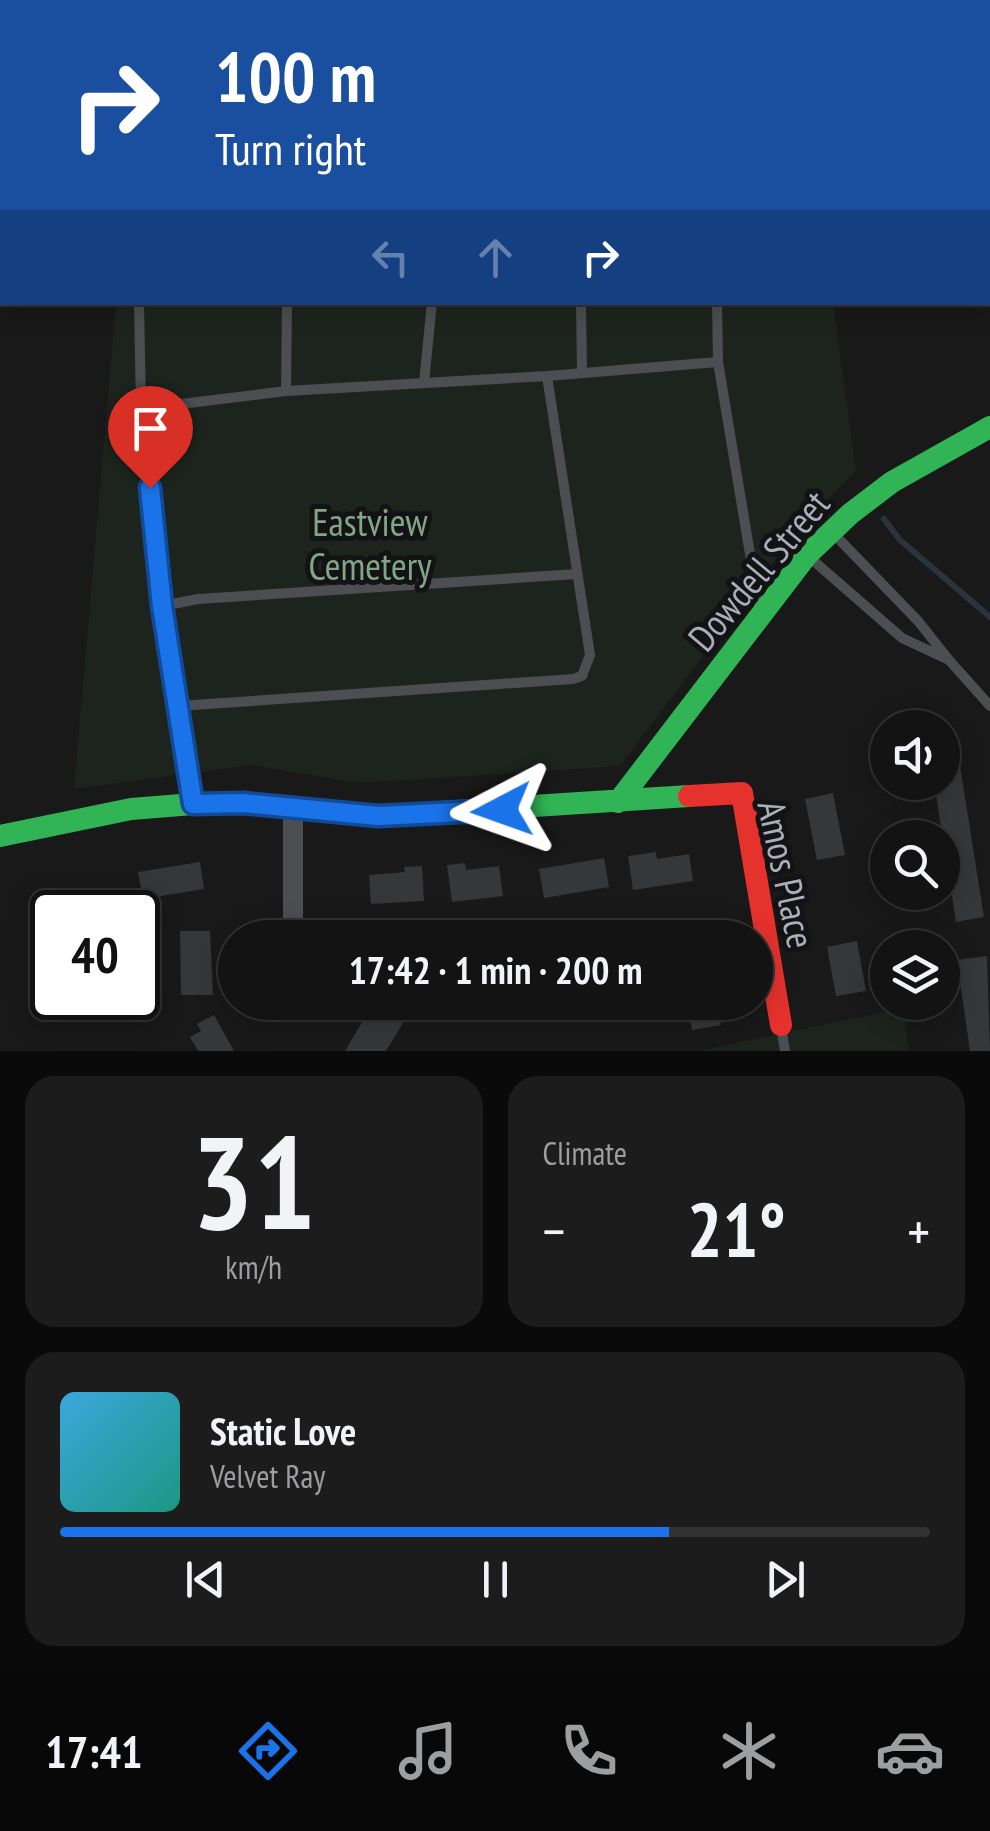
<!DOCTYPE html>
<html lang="en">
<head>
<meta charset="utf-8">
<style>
  :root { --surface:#131313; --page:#1c1c1c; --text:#f1f3f6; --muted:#9d9ea0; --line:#323233; --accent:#1a73e8 }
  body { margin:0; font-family:"PT Sans Narrow",sans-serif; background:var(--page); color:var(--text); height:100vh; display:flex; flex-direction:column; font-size:38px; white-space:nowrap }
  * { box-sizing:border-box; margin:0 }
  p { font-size:32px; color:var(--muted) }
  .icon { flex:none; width:55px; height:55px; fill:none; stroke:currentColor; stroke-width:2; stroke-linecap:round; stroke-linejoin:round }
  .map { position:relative; height:1051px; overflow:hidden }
  .details { display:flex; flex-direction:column; gap:25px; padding:25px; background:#0a0a0a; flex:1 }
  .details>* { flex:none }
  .guide { position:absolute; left:0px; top:0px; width:990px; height:305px; box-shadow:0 5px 25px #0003,0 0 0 2px var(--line); background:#1a4fa0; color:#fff; overflow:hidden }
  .controls { position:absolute; left:870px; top:710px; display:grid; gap:20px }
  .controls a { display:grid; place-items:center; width:90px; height:90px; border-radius:50%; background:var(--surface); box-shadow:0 5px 25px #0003,0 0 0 2px var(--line); font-size:50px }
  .speed { position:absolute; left:30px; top:890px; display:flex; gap:20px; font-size:50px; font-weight:700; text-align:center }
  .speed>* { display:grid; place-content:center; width:130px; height:130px; border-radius:50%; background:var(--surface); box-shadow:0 5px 25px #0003,0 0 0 2px var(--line); line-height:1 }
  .speed .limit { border:5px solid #111; border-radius:15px; background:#fff; color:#111 }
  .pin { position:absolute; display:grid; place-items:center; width:85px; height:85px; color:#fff; margin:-102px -42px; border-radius:50% 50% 50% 0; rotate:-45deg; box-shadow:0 0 10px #0007 }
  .pin .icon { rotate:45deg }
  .me { position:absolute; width:110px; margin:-55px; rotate:266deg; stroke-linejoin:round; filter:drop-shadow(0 0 8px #0008) }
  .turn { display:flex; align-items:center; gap:35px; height:210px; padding:0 50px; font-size:45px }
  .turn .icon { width:130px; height:130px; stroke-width:2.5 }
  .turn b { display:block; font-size:70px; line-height:85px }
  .lanes { display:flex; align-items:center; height:95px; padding:0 50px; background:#0003; justify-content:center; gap:50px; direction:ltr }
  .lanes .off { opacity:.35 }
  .big { font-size:75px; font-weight:600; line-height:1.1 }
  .details .widget { flex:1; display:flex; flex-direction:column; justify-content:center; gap:15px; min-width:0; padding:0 35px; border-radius:30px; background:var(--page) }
  .details .dial { align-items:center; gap:0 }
  .dial b { font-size:130px; line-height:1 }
  .song { display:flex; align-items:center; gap:30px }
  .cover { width:120px; height:120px; border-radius:15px; background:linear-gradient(135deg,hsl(200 70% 55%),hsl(170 70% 35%)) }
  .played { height:10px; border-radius:5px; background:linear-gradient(90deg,var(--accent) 70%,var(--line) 70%) }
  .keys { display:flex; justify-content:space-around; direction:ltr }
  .heat { display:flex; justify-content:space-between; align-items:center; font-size:55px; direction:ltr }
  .details .tiles { flex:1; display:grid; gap:25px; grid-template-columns:1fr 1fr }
  .widget:last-child { grid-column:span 2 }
  .trip { position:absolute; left:218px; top:920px; width:555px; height:100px; border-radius:50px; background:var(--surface); box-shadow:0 5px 25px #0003,0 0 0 2px var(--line); font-weight:600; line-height:100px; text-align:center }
  .dock { display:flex; height:160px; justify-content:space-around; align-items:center; background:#080808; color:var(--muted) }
  .dock .icon { width:70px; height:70px }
  .dock .active { color:var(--accent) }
  .dock b { font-size:45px; color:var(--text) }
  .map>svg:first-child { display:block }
  .green { fill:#1d241e }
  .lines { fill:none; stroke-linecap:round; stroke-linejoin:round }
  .stream { stroke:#2b333c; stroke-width:6 }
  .building { fill:#363739 }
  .lane { stroke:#4d4e52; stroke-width:10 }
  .street { stroke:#4d4e52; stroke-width:20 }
  .fast { stroke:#30b455; stroke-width:22 }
  .jam { stroke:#e5322d; stroke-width:22 }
  .rail-casing { stroke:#4d4e51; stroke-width:10 }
  .rail { stroke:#131315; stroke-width:6; stroke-dasharray:19; stroke-linecap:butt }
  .route-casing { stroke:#114b97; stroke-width:25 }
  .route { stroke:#1a73e8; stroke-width:18 }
  .labels { text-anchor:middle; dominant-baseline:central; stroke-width:10; stroke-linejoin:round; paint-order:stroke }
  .park-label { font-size:38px; fill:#81a685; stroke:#131315 }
  .street-label { font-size:38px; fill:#aaaeba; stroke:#131315 }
</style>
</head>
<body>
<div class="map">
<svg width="990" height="1051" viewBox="0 0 990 1051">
  <rect width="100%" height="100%" fill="#191919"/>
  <!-- green -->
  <path class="green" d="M 116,303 L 833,303 L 856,471 L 802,525 L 620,766 L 359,783 L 251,765 L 74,789 Z
    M 903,1008 L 909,1051 L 698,1051 Z"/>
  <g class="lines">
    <!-- stream -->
    <path class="stream" d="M 884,519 L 900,540 L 990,617"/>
  </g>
  <!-- building -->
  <path class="building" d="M 957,747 L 984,917 L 956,922 L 934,782 L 942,782 L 942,749 Z
    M 833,793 L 845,855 L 817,860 L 805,799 Z
    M 656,852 L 657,859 L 689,854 L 693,881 L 633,890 L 628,856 Z
    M 604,858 L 609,887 L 544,898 L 539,869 Z
    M 200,862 L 204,889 L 143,899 L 138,872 Z
    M 465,863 L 466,870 L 499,866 L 503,896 L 452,902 L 447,865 Z
    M 422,866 L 424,901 L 371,904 L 369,875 L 405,872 L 404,867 Z
    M 705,919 L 709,938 L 675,938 L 672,926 Z
    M 180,931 L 210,931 L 213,995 L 181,995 Z
    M 857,941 L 866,991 L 836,996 L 827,947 Z
    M 987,956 L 990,1051 L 970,1051 L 957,960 Z
    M 687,1002 L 717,1002 L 721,1025 L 692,1030 Z
    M 372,1005 L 403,1023 L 386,1051 L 345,1051 Z
    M 214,1015 L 234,1051 L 198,1051 L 190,1037 L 201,1031 L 197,1024 Z"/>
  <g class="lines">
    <!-- lane -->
    <path class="lane" d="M 139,302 L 141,409 L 162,606 L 193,803
      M 581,302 L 582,373
      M 717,302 L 718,362 L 759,608
      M 424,383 L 432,302
      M 286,391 L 287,302
      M 141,409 L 286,391 L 547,376 L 718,362
      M 808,556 L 902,638 L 949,660 L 918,621 L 834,534
      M 162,606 L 198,599 L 577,574
      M 949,660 L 990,706
      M 179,706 L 573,679 L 582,676 L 590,655 L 547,376
      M 781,1026 L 785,1051"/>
    <!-- street -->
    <path class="street" d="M 293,938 L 293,809"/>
    <!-- fast -->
    <path class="fast" d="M 618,802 L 807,555 L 850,514 L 892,482 L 990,427
      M 0,836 L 131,809 L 193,804 L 243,803 L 378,816 L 689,796"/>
    <!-- jam -->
    <path class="jam" d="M 689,796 L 742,793 L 781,1025"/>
    <defs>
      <path id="rail" d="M 899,2 L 927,0
        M 0,74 L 2,74"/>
    </defs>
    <!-- rail casing -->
    <use href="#rail" class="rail-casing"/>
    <!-- rail -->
    <use href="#rail" class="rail"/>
  </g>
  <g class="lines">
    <defs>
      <path id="route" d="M 150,488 L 162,606 L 193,804 L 243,803 L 378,816 L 502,810"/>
    </defs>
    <!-- route casing -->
    <use href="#route" class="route-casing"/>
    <!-- route -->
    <use href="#route" class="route"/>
  </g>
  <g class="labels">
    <!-- park labels -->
    <g class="park-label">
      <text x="370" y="521">Eastview<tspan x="370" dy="44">Cemetery</tspan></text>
    </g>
    <!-- street labels -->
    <g class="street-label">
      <text transform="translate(758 570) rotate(-50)">Dowdell Street</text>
      <text transform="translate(787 874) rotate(78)">Amos Place</text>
    </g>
  </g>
</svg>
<div class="controls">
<a><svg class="icon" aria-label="sound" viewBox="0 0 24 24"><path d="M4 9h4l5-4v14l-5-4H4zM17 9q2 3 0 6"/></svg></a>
<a><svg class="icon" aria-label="search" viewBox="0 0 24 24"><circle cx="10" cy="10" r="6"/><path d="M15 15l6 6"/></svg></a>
<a><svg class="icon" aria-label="layers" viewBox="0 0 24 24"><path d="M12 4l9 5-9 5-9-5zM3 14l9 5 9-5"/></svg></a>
</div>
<div class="speed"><div class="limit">40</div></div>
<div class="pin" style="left:150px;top:488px;background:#d93025"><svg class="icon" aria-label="arrive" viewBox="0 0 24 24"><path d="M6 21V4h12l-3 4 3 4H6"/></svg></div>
<svg class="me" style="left:502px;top:810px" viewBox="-20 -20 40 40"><path d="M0-17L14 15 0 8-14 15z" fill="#1a73e8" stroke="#fff" stroke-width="4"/></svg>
<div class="trip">17:42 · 1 min · 200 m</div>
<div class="guide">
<div class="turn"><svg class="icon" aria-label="right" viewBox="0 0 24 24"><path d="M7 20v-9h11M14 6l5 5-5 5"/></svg><div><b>100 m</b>Turn right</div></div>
<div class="lanes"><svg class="icon off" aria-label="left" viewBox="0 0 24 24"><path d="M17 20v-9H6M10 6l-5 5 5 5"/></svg><svg class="icon off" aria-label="ahead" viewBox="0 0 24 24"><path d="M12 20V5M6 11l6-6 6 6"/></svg><svg class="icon" aria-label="right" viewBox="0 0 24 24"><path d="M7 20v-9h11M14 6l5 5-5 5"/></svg></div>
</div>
</div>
<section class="details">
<div class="tiles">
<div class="widget dial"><b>31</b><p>km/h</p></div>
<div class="widget"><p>Climate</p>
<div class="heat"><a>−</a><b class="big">21°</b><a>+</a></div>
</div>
<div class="widget">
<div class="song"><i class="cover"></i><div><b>Static Love</b><p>Velvet Ray</p></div></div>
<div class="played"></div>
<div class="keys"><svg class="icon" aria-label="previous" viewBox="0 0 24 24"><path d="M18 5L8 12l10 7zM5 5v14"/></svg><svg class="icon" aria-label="pause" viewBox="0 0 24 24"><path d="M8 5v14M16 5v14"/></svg><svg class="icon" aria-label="next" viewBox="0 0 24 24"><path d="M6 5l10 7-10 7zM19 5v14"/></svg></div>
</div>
</div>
</section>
<nav class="dock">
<b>17:41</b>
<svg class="icon active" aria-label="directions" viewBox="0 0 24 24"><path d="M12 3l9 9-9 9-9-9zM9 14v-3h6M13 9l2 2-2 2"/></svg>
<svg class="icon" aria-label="music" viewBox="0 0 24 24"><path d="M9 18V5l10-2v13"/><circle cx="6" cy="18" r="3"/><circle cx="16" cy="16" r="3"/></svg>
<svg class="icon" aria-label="phone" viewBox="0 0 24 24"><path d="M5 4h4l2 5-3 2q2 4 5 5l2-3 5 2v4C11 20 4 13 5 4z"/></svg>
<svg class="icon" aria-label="climate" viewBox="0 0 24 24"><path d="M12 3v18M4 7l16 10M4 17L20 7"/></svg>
<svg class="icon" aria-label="car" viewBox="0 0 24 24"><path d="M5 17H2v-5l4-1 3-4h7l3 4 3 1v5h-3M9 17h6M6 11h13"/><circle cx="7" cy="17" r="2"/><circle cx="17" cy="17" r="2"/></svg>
</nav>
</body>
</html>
